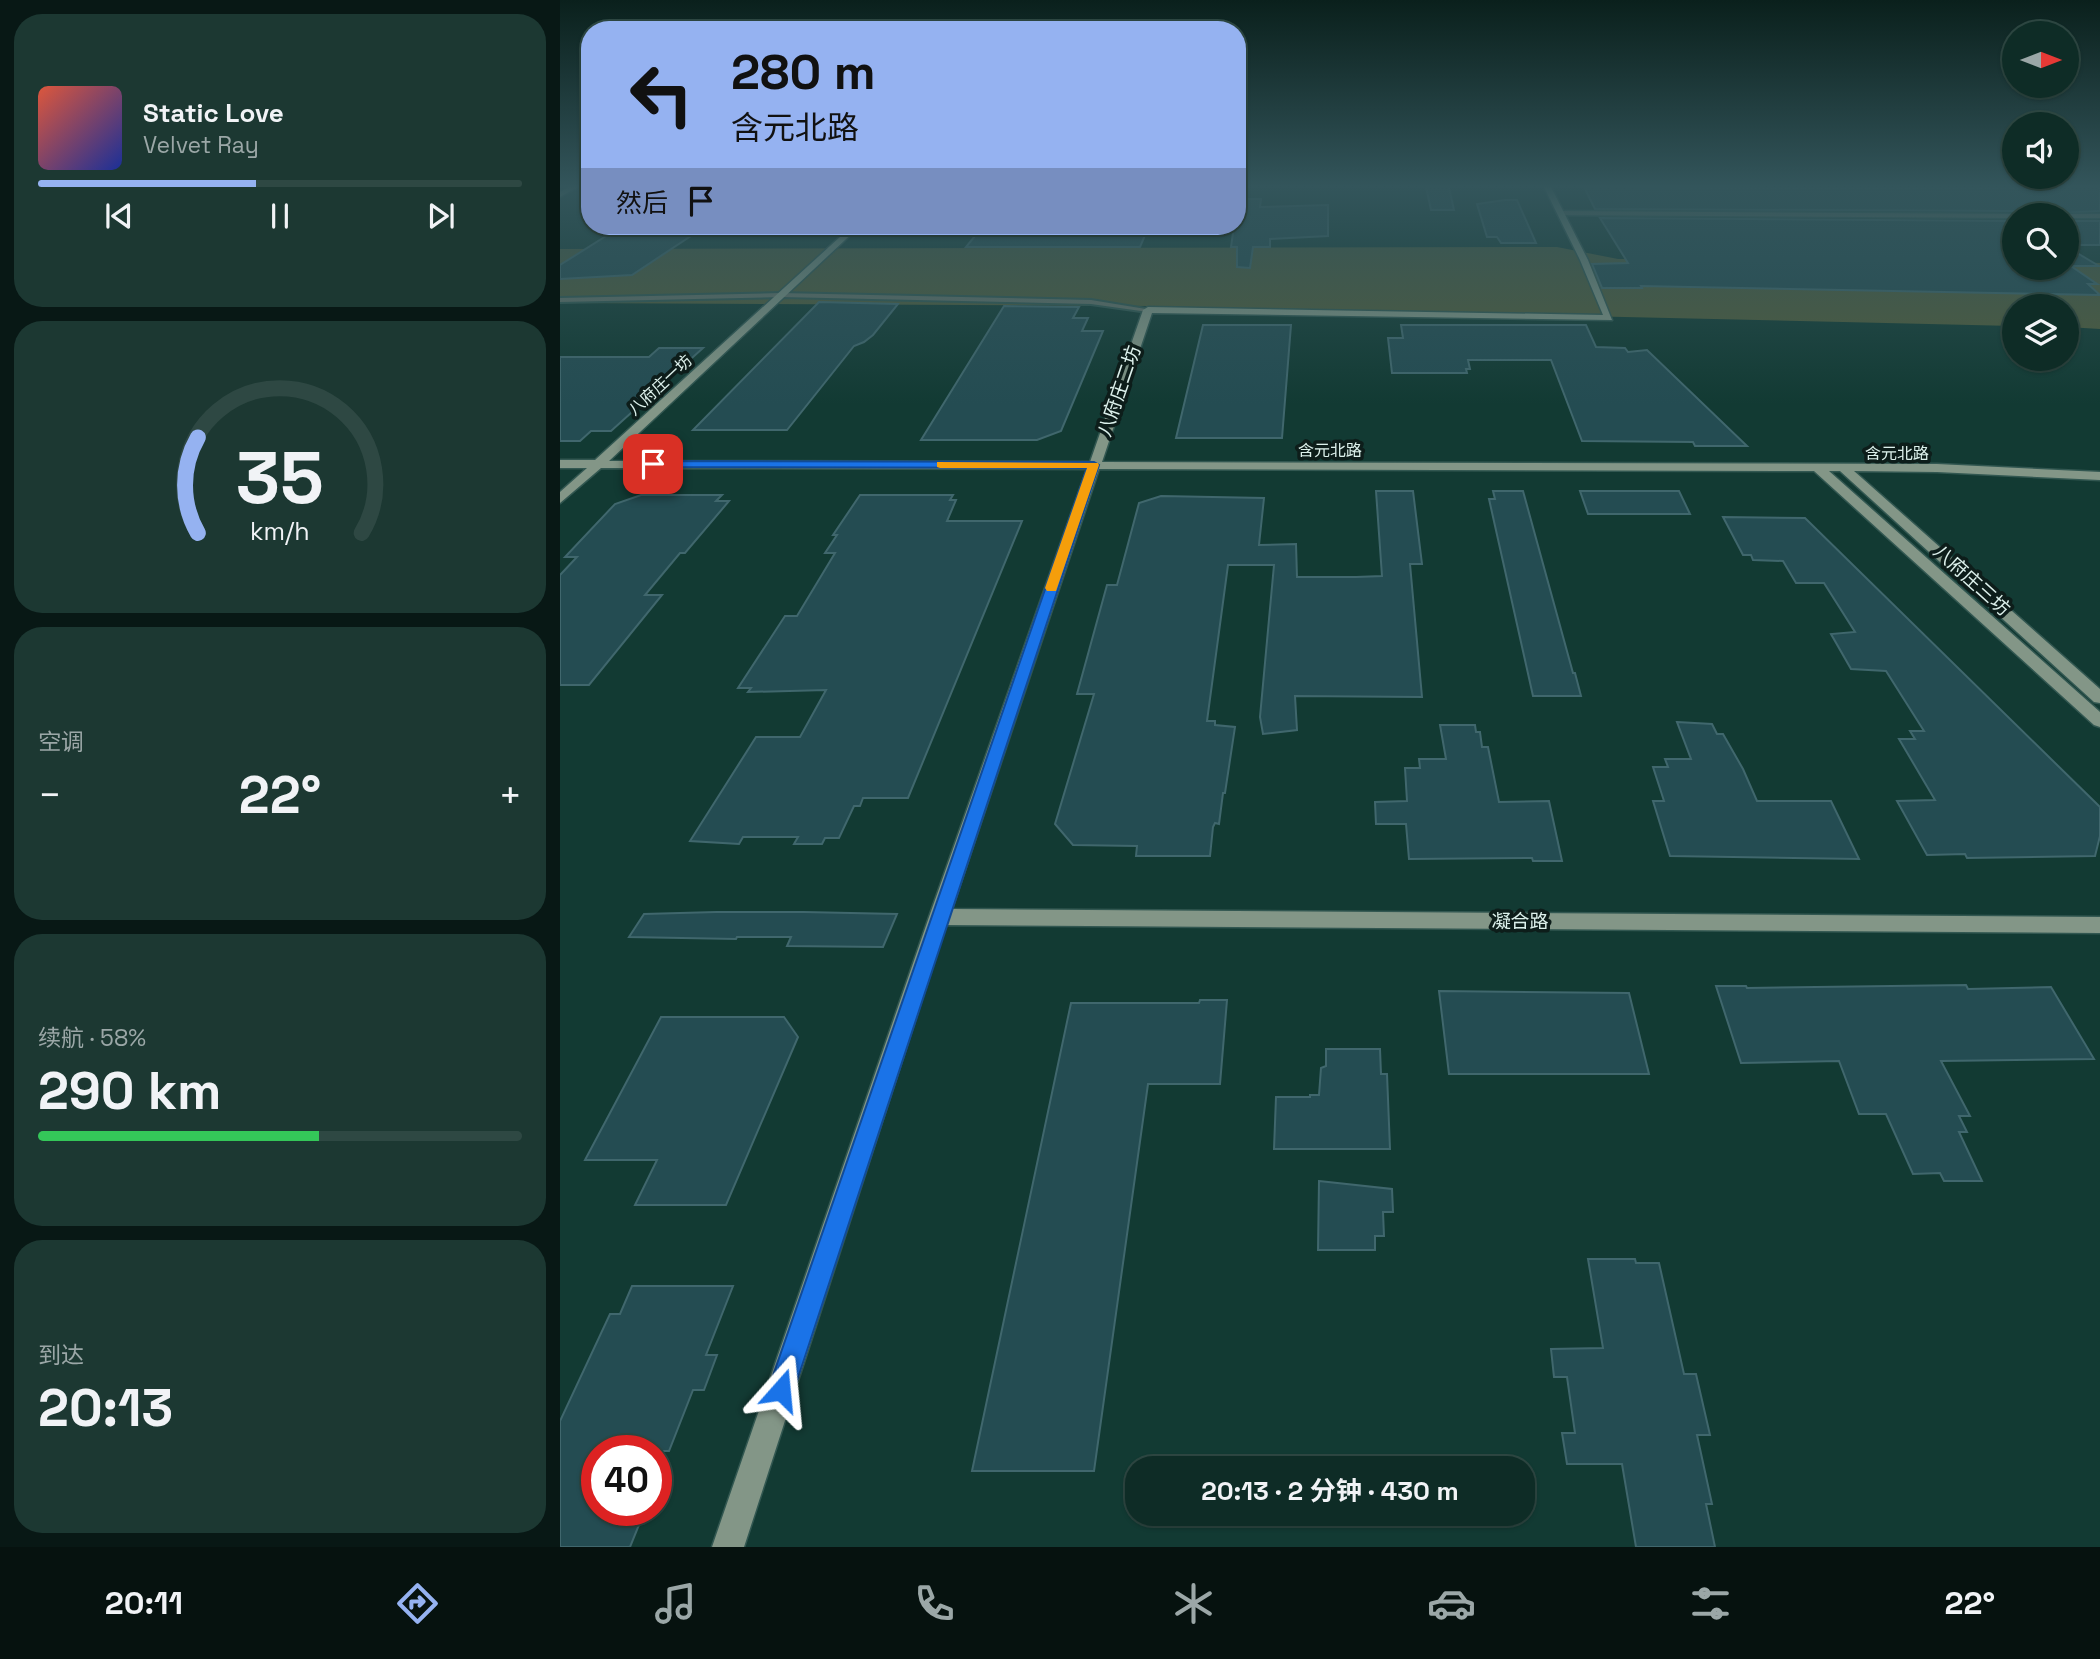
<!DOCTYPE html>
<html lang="zh">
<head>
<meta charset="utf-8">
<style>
  :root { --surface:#0e2c26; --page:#1c3832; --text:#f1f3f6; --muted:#9ba7a7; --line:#2e4843; --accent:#95b2f1 }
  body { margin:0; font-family:"Space Grotesk","Noto Sans SC",sans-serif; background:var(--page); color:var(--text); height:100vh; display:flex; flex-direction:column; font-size:26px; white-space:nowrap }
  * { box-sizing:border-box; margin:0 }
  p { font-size:23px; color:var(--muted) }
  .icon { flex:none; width:38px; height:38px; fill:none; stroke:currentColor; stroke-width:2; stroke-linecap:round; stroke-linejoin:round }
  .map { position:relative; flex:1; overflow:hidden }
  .panel { display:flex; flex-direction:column; gap:14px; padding:14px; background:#081815; width:560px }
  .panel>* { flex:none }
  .hud { position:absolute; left:21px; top:21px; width:665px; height:214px; border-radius:28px; box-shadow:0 2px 5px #0004,0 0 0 2px var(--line); background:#95b2f1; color:#111; overflow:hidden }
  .needle { width:46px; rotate:90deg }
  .controls { position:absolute; left:1442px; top:21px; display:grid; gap:14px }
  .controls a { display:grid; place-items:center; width:77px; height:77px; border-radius:50%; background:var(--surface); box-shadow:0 2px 5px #0004,0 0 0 2px var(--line); font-size:35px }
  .speed { position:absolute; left:21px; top:1435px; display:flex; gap:14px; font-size:35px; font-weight:700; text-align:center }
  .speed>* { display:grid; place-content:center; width:91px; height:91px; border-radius:50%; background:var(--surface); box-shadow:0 2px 5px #0004,0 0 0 2px var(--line); line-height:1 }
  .speed .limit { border:10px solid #d22; background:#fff; color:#111 }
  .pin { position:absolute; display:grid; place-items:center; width:60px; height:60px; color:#fff; margin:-30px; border-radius:14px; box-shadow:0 4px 10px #0006 }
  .me { position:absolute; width:77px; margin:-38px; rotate:18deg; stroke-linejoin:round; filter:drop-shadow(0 0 5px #0008) }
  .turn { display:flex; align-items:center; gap:24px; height:147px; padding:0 35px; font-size:32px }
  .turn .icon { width:91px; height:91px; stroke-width:2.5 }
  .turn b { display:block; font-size:49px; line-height:60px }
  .then { display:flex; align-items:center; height:66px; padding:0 35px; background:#0003; gap:14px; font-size:26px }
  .big { font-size:52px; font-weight:700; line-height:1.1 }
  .panel .card { flex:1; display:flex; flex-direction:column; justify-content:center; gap:10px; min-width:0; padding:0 24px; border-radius:28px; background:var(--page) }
  .panel .dial { align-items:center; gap:0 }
  .dial svg { height:182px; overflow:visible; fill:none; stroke:var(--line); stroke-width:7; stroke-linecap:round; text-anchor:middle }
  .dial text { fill:var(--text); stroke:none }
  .song { display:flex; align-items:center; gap:21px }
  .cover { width:84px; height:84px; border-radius:10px; background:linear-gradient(135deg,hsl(10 70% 55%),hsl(230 70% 35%)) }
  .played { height:7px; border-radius:4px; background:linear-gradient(90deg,var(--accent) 45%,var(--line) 45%) }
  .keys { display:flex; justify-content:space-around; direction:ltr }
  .heat { display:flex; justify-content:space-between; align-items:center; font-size:38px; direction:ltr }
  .charge { height:10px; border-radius:5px; background:linear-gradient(90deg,#34c759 58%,var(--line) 0) }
  .trip { position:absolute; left:565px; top:1456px; width:410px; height:70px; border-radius:28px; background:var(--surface); box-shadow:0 2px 5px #0004,0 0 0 2px var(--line); font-weight:700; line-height:70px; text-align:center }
  .menu { display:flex; height:112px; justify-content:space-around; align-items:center; background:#06120f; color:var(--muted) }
  .menu .icon { width:49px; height:49px }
  .menu .active { color:var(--accent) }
  .menu b { font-size:32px; color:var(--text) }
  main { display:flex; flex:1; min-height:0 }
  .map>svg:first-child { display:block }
  .green { fill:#515c3b }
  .building { fill:#244c52; stroke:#40676d; stroke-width:2 }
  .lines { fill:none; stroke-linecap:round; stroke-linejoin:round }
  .lane-casing { stroke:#325751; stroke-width:4 }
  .street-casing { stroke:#325751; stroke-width:3 }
  .secondary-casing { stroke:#325751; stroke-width:3 }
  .lane { fill:#667269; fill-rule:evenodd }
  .street { fill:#667269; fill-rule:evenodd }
  .secondary { fill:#839687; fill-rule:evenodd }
  .route { fill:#1a73e8; stroke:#114b97; stroke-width:2 }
  .slow { fill:#f59e0b }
  .labels { text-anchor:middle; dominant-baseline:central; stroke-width:7; stroke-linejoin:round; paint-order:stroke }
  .far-street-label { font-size:16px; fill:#ddf1ec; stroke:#0d1d1a }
  .street-label { font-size:19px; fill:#ddf1ec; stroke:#0d1d1a }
</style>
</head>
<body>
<main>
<section class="panel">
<div class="card">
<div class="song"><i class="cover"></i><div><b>Static Love</b><p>Velvet Ray</p></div></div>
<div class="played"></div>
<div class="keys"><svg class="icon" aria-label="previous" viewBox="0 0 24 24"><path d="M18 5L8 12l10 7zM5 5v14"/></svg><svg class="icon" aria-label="pause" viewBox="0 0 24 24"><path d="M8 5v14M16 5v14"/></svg><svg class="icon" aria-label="next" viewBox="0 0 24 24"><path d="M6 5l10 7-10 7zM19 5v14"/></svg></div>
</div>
<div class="card dial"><svg viewBox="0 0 100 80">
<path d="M14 69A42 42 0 1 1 86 69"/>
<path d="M14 69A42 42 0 0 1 14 27" stroke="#95b2f1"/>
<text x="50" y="56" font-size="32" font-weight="700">35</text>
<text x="50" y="72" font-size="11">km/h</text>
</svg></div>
<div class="card"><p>空调</p>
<div class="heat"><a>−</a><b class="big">22°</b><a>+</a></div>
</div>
<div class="card"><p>续航 · 58%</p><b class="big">290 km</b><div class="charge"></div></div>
<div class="card"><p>到达</p><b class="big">20:13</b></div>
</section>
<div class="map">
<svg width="1540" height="1547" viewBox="0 0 1540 1547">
  <rect width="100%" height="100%" fill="#123a33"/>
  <!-- green -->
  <path class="green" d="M 997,247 L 1058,259 L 1356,258 L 1373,261 L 1454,262 L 1454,268 L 1507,268 L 1507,262 L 1540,263 L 1540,329 L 1507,327 L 1507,306 L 1454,306 L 1454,326 L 591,306 L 0,303 L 0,249 Z"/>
  <!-- building -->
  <path class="building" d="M 866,187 L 889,187 L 894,210 L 871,210 Z
    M 1024,187 L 1465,189 L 1462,187 L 1540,187 L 1540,211 L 1460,215 L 1454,211 L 1035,209 Z
    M 677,199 L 701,199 L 700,207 L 768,205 L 768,236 L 710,239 L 710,247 L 693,247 L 690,268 L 677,267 L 677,247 L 671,247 L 674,226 L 677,226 Z
    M 945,200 L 957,200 L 976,243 L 941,243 L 937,237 L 927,237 L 917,204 Z
    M 1040,218 L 1454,221 L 1454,268 L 1507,268 L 1507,247 L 1539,266 L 1511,266 L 1537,284 L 1528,284 L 1540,295 L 1081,286 L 1082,288 L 1042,288 L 1032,264 L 1068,263 Z
    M 1507,221 L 1540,221 L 1540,245 L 1507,245 Z
    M 62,226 L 146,226 L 72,275 L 0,279 L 0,265 Z
    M 423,226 L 589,226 L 580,247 L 406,247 Z
    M 259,302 L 338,304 L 313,335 L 304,342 L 294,346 L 227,430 L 133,430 Z
    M 444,306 L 519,307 L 513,318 L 528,318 L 522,331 L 543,331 L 501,431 L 477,440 L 361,440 Z
    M 643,325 L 731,325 L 722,438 L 616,438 Z
    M 841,325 L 1026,325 L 1036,347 L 1065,348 L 1068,352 L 1087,350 L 1187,446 L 1135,446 L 1133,442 L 1022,441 L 991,360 L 908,360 L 910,369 L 906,369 L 907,373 L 832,373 L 828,338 L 843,338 Z
    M 99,348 L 143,348 L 51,431 L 31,431 L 20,441 L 0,441 L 0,357 L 89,357 Z
    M 816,491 L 853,491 L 862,564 L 850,564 L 862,697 L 735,696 L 737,730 L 703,734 L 700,717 L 714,565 L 668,565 L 647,721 L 655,721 L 655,725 L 675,727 L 665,793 L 663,793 L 659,824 L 655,823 L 653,827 L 650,856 L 576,856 L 577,846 L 513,845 L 495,824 L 534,694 L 517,694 L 547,585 L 557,585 L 579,503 L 601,496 L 704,498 L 699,545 L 736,544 L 737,577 L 796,577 L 822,576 Z
    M 933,491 L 963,491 L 1013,673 L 1015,673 L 1021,696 L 973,696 L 929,499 L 935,499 Z
    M 1020,491 L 1119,491 L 1130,514 L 1028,514 Z
    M 81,495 L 162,495 L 156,501 L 169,501 L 125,553 L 120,553 L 85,595 L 102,595 L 29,685 L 0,685 L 0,575 L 17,557 L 5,557 L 55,504 Z
    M 300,495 L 393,495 L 390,500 L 396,500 L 387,521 L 462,521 L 348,798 L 303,798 L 300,806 L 294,806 L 279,838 L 265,838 L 262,844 L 234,844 L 238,837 L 183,837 L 179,844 L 130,841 L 196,737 L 240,737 L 266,690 L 188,692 L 191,688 L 178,688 L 225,616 L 237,616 L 275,553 L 265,553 L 277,535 L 273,535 Z
    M 1163,517 L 1245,518 L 1540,807 L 1540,836 L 1535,856 L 1407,858 L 1405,854 L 1367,855 L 1337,801 L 1375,800 L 1339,739 L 1355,739 L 1350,731 L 1364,731 L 1326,671 L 1291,669 L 1271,634 L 1295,632 L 1264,583 L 1236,583 L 1223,561 L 1193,560 L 1191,555 L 1183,555 Z
    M 1117,722 L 1152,724 L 1157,734 L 1163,734 L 1183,769 L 1197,801 L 1271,801 L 1299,859 L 1110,856 L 1093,801 L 1104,801 L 1093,767 L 1108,767 L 1105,759 L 1131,759 Z
    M 880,725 L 915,725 L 916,732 L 920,732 L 922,747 L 928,747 L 939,802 L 989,801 L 1002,861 L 973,861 L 972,858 L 849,859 L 846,824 L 816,824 L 815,802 L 847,801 L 845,768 L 860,768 L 859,759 L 886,759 Z
    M 156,912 L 244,912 L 337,914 L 323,947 L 227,946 L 231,937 L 177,937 L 176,939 L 69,937 L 84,914 Z
    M 1406,985 L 1408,989 L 1491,987 L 1534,1059 L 1381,1061 L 1410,1116 L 1399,1116 L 1407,1132 L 1399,1132 L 1422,1181 L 1384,1181 L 1380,1173 L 1353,1174 L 1326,1114 L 1299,1114 L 1279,1061 L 1181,1063 L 1156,986 L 1186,986 L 1187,988 Z
    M 879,991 L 1069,993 L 1089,1074 L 889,1074 Z
    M 640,1000 L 667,1000 L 660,1084 L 588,1084 L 534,1471 L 412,1471 L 511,1003 L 639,1003 Z
    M 101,1017 L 224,1017 L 238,1037 L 166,1205 L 75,1205 L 97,1160 L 25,1160 Z
    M 766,1049 L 820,1049 L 821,1074 L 827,1074 L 830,1149 L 714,1149 L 716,1097 L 750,1097 L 750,1095 L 759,1095 L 761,1068 L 766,1066 Z
    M 759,1181 L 832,1189 L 833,1212 L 823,1212 L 824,1236 L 815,1236 L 815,1250 L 758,1250 Z
    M 1028,1259 L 1075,1259 L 1076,1263 L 1099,1263 L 1124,1374 L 1136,1374 L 1150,1435 L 1137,1435 L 1152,1504 L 1146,1504 L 1155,1547 L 1076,1547 L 1062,1464 L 1007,1464 L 1002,1433 L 1015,1433 L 1007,1377 L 994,1377 L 991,1349 L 1043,1348 Z
    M 72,1286 L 173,1286 L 146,1355 L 157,1355 L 144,1390 L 133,1390 L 109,1451 L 37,1451 L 37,1510 L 85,1510 L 70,1547 L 0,1547 L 0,1421 L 50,1314 L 60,1314 Z"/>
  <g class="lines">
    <defs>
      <path id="lane" d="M 221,293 L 531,300 L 592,310 L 588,312 L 531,304 L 221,297 L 0,302 L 0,298 Z"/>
      <path id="street" d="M 1001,211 L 1454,214 L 1457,215 L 1454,218 L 998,215 Z
        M 1507,214 L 1540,214 L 1540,218 L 1507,218 L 1504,215 Z"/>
      <path id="secondary" d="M 9,187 L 18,187 L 0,197 L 0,192 Z
        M 984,187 L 991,187 L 1028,260 L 1052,320 L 592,313 L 542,462 L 1377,464 L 1540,472 L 1540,480 L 1377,472 L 1294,471 L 1540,689 L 1540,703 L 1534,702 L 1280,471 L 1269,471 L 1540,712 L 1540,727 L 1534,725 L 1254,471 L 539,469 L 392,909 L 1540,917 L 1540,933 L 386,925 L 184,1547 L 152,1547 L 369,917 L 527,469 L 41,468 L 0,503 L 0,492 L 27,468 L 0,468 L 0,460 L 35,460 L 292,226 L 300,226 L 49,461 L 530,462 L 583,310 L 588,307 L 1043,315 L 1020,260 Z"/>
    </defs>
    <!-- lane casing -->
    <use href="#lane" class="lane-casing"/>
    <!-- street casing -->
    <use href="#street" class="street-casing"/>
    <!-- secondary casing -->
    <use href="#secondary" class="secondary-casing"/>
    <!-- lane -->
    <use href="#lane" class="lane"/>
    <!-- street -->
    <use href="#street" class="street"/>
    <!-- secondary -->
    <use href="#secondary" class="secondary"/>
  </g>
  <!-- sky -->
  <linearGradient id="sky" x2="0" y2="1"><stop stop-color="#0a201c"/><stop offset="0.46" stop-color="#33555b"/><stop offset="1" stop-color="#33555b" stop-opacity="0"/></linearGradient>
  <rect width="1540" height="404" fill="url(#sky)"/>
  <!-- route -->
  <path class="route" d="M 89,461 L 534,462 L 539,465 L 234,1390 L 230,1399 L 221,1402 L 212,1399 L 208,1390 L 527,468 L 93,467 L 88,464 Z"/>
  <!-- slow -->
  <path class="slow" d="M 377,462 L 538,463 L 539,465 L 496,591 L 487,591 L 485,588 L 527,468 L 380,468 L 377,467 Z"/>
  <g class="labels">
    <!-- far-street labels -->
    <g class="far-street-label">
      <text transform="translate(100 385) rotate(-43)">八府庄一坊</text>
      <text x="770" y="450">含元北路</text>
      <text x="1337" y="453">含元北路</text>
    </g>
    <!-- street labels -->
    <g class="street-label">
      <text transform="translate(559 391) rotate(-71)">八府庄二坊</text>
      <text transform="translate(1412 580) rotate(42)">八府庄三坊</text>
      <text x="960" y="921">凝合路</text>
    </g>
  </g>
</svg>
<div class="controls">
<a><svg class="needle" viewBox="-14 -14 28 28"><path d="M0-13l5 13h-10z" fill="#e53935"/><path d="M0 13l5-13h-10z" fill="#9ba7a7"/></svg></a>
<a><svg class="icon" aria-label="sound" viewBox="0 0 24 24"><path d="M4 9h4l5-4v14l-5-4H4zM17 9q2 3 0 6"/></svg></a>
<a><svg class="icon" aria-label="search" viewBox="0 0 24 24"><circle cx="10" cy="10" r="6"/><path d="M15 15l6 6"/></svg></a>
<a><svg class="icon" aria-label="layers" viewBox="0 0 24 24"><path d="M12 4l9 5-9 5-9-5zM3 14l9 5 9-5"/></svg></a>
</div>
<div class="speed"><div class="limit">40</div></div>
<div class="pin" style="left:93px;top:464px;background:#d93025"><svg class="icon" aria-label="arrive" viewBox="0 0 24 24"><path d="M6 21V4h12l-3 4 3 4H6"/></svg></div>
<svg class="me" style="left:221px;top:1390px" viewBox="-20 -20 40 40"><path d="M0-17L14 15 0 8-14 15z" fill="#1a73e8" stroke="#fff" stroke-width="4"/></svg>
<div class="trip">20:13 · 2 分钟 · 430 m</div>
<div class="hud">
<div class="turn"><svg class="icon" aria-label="left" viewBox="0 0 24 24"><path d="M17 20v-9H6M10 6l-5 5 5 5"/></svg><div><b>280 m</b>含元北路</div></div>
<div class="then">然后<svg class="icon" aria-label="arrive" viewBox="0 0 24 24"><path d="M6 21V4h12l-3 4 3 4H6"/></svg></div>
</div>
</div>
</main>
<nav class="menu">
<b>20:11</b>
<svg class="icon active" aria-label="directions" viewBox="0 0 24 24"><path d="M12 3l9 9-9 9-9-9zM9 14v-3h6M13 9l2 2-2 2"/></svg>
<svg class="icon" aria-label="music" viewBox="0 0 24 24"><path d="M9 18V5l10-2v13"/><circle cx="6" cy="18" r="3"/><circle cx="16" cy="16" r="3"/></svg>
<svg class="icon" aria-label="phone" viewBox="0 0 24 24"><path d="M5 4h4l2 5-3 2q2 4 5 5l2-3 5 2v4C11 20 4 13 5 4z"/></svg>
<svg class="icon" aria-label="climate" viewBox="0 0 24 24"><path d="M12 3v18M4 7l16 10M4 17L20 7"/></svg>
<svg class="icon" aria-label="car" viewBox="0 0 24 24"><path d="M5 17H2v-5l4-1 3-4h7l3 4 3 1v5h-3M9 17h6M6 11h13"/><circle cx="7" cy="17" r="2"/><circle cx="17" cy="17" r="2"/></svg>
<svg class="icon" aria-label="filters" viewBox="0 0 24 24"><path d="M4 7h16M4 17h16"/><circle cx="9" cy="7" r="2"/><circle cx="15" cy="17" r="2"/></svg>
<b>22°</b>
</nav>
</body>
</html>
